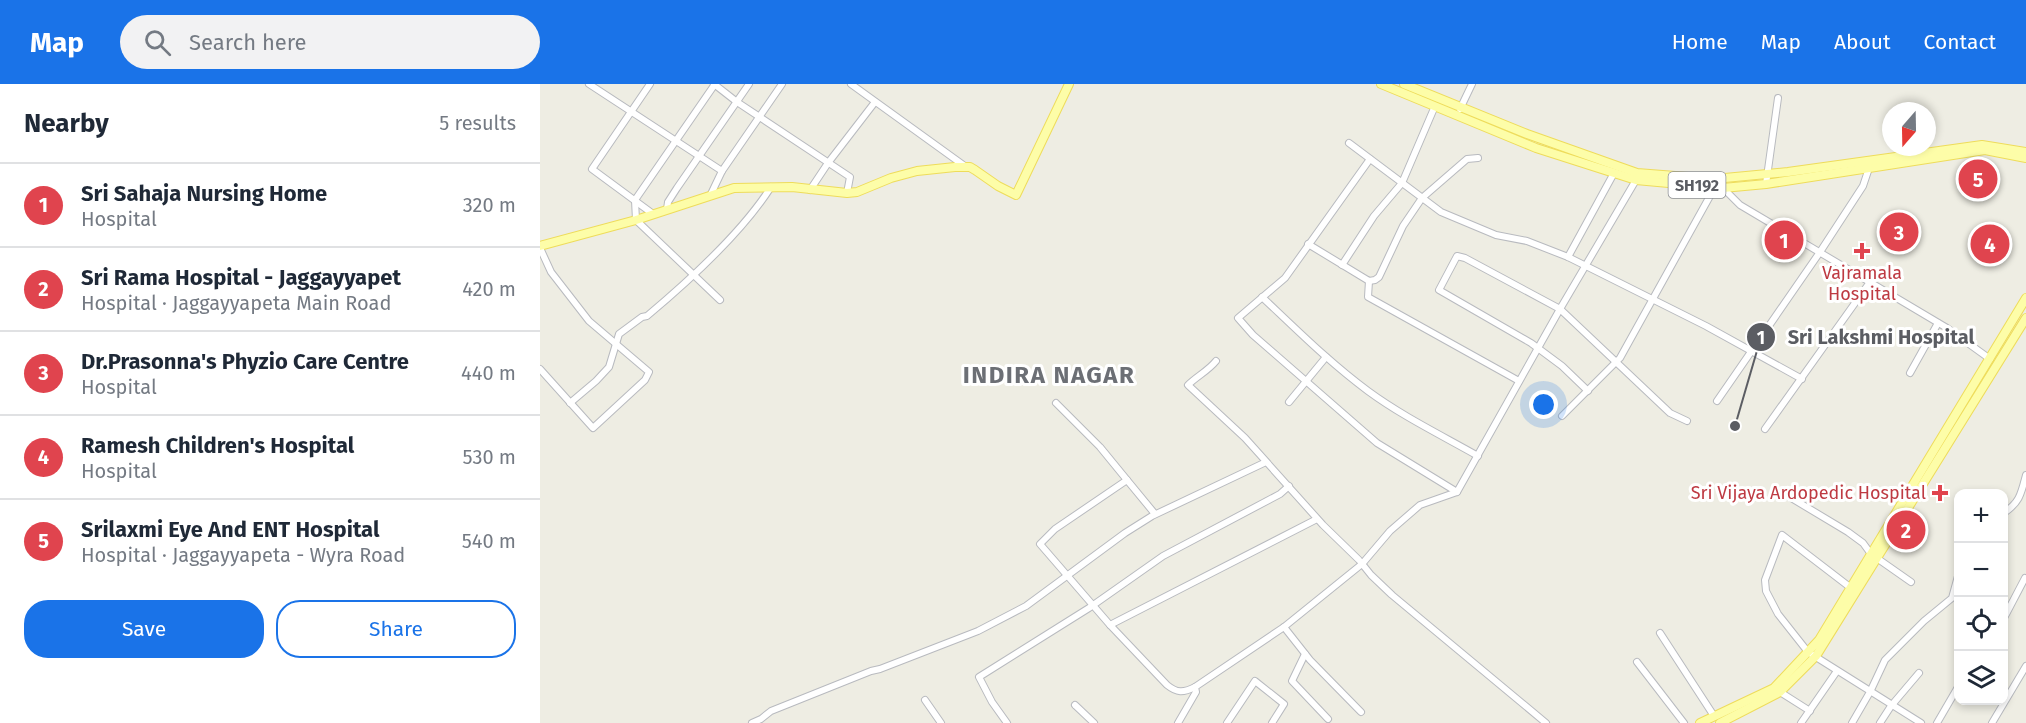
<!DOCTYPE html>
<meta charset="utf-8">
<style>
:root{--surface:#fff;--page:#f2f2f3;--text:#1f2937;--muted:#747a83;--line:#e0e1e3;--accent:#1a73e8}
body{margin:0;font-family:"Fira Sans",sans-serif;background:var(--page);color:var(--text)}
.controls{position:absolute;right:18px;bottom:18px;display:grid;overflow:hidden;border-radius:12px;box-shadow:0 3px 9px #0003}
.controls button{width:54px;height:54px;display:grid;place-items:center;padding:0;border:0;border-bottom:2px solid var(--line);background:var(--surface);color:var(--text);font:30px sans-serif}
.compass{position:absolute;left:1342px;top:18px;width:54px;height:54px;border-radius:50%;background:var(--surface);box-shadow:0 3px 9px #0003;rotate:200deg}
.you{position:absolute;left:1004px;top:321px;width:21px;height:21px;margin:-15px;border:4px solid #fff;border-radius:50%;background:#1a73e8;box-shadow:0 0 0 9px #1a73e833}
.badge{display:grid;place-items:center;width:39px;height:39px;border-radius:50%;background:var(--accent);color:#fff;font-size:20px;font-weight:700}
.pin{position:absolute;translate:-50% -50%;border:3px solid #fff;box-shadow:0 2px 6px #0006}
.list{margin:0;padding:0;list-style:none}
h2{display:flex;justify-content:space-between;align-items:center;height:78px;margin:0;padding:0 24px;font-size:26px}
h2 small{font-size:20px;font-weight:400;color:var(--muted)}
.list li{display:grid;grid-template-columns:39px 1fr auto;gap:18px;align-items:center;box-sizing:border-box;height:84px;padding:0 24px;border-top:2px solid var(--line)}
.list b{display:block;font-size:22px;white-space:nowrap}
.list p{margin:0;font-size:20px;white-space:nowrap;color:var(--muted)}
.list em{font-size:20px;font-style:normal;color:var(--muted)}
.actions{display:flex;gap:12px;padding:18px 24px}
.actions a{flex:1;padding:14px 0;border:2px solid var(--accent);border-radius:24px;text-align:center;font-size:21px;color:var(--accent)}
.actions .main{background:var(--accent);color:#fff}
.icon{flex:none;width:33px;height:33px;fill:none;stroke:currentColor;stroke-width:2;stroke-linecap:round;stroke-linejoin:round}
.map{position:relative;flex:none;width:1486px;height:639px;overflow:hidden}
header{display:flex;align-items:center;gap:36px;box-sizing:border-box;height:84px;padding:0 30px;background:var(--accent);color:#fff}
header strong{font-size:28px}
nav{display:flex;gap:33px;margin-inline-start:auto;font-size:21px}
.search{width:420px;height:54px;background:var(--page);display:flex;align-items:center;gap:15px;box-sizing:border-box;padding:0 21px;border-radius:33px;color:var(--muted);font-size:22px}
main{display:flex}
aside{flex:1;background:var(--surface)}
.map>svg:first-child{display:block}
</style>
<header>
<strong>Map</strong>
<div class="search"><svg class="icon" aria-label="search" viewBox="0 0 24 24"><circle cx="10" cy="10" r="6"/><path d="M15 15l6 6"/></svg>Search here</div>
<nav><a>Home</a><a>Map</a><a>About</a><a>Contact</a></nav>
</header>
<main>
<aside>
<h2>Nearby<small>5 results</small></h2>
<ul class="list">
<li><span class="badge" style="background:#e0444e">1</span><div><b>Sri Sahaja Nursing Home</b><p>Hospital</p></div><em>320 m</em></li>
<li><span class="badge" style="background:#e0444e">2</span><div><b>Sri Rama Hospital - Jaggayyapet</b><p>Hospital · Jaggayyapeta Main Road</p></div><em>420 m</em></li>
<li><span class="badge" style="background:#e0444e">3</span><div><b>Dr.Prasonna's Phyzio Care Centre</b><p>Hospital</p></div><em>440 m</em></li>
<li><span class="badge" style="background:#e0444e">4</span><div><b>Ramesh Children's Hospital</b><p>Hospital</p></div><em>530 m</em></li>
<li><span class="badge" style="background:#e0444e">5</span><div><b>Srilaxmi Eye And ENT Hospital</b><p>Hospital · Jaggayyapeta - Wyra Road</p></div><em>540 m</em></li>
</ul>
<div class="actions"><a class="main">Save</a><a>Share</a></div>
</aside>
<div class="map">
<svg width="1486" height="639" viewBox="0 0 1486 639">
<rect width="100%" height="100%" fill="#eeede3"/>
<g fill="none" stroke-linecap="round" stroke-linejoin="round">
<g stroke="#b8babf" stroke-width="8">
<g id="minor">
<path d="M 49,0 L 182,87"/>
<path d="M 110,0 L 52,85 L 113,130"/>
<path d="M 174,0 L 197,18 L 310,93 L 307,109"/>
<path d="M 175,0 L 95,116 L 96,136 L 180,216"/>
<path d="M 311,0 L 426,83"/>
<path d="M 920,25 L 932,0"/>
<path d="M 809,59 L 901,128 L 956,151 L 987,157 L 1028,173 L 1166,242 L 1262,295"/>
<path d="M 830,75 L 745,194 L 698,234 L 713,251 L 837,359 L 917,408"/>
<path d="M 1226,100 L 1238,14"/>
<path d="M 1183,104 L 1200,121 L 1407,244 L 1450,275"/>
<path d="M 270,106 L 288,79 L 335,18"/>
<path d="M 171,110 L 182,87 L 242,0"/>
<path d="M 127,125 L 128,118 L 137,104 L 209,0"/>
<path d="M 768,160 L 829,197 L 835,196 L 839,193 L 863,142 L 882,114 L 927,75 L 938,74"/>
<path d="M 0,164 L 11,188 L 49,237 L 109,288 L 105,296 L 53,344 L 0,285"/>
<path d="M 1028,173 L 1074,89"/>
<path d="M 802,181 L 834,132 L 862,99 L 895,22"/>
<path d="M 829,197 L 828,213 L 979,297"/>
<path d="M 722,213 C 756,245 790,279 828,307 C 862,332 901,351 938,372"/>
<path d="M 676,277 C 668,287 657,292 648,301 L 705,354 L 783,441 L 819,476 L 831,491 L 852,511 L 1006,639"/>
<path d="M 1370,289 L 1398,239"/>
<path d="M 1048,307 L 1022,282 L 991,259 L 899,206 L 917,172 L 925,174 L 1020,225 L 1130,329 L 1147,337"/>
<path d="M 1177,317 L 1280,168 L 1323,102 L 1329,84"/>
<path d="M 749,318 L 786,273"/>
<path d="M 30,319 L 56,297 L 69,283 L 79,250 L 102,233 L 107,232 C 150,196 201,150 231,103"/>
<path d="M 516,319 L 560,363 L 587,396"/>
<path d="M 1022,332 L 1080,274 L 1175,103"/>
<path d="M 1225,345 L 1330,198"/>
<path d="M 1248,412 L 1308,448 L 1323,459 L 1331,470 L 1371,498"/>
<path d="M 1464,429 C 1480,418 1481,410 1486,391"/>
<path d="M 615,430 L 587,396 L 515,445 L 500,460 L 570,541 L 627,601 C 637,609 643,609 655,603"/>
<path d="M 1311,504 L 1242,451 L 1225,496 L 1226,507 L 1238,530 L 1268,568 L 1381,639"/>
<path d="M 1464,534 L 1485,494"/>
<path d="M 570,541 L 777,435"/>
<path d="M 744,543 L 770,576 L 821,628"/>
<path d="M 1120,549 L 1174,632"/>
<path d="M 765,570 L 752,597 L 788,635"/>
<path d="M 1097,578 L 1144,639"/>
<path d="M 1237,606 L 1270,627"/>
<path d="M 385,616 L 401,639"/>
<path d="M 535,621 L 554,639"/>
<path d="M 212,639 L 221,635 L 231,627 L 331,587 L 340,585 L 438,547 L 486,522 L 585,449 L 612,432 L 726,378"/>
<path d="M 467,639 L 452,618 L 439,593 L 549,524 L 623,472 L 740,410 L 749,402"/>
<path d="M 638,639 L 656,608 L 655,603 L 744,543 L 822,480 L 850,447 L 880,421 L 917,408 L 1020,225 L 1096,96"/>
<path d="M 687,639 L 715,597 L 744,620 L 732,639"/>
<path d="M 1261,639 L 1297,587"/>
<path d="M 1312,639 L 1330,608 L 1345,576 L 1384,537 L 1412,514 L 1418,492"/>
<path d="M 1340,639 L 1351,622 L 1379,589"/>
<path d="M 1397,639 L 1418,603"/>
<path d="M 1452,639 L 1486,582"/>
</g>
</g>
<g stroke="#eedc5b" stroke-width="10">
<g id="major">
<path d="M 841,0 L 996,64 L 1096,96 L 1183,104 L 1226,100 L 1445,66 L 1486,74"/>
<path d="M 864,0 L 987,50 L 1097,89 L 1174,95 L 1248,88 L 1442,61 L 1486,68"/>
<path d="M 0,162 L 96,136 L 194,104 L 252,103 L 307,109 L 317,108 L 351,94 L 377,87 L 415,83 L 430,83 L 435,86 L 458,102 L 476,111 L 529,0"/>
<path d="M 1160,639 L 1234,604 L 1279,556 L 1486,214"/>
<path d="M 1180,639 L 1240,608 L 1276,572 L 1486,234"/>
</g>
</g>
<use href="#minor" stroke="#fff" stroke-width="6"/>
<use href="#major" stroke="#fdfda8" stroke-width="8"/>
</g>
<g fill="#e0444e" stroke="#fff" stroke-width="2">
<path d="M1319 158h6v6h6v6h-6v6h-6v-6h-6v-6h6z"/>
<path d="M1397 400h6v6h6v6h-6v6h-6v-6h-6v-6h6z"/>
</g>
<g text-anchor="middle" stroke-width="6" stroke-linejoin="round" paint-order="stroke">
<rect fill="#fff" stroke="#8c8e92" stroke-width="1.5" x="1128.5" y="88" width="57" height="26" rx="4.5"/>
<g font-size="16" font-weight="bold" fill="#5b5d63">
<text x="1157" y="107">SH192</text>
</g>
<g font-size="18" fill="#be3a42" stroke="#fff">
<text x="1322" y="195">Vajramala<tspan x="1322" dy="21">Hospital</tspan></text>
<text x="1386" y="415" text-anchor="end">Sri Vijaya Ardopedic Hospital</text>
</g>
<g font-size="24" font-weight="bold" letter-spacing="1.5" fill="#6c6f75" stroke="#fff">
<text x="509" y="299">INDIRA NAGAR</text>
</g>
</g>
<path fill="none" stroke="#5b5d63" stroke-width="2" d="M1195 342L1221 253"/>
<g fill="#5b5d63" stroke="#fff" stroke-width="2">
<circle cx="1195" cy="342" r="6"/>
<circle cx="1221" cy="253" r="15"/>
</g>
<g font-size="18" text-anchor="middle" font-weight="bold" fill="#fff">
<text x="1221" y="260">1</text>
</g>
<g font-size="20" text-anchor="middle" font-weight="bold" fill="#5b5d63" stroke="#fff" stroke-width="6" stroke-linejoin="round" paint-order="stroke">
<text x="1341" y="260">Sri Lakshmi Hospital</text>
</g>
</svg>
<div class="controls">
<button>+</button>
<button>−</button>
<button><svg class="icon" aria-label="locate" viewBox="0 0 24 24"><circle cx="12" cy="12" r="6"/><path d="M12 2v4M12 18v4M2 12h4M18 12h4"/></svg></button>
<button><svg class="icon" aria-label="layers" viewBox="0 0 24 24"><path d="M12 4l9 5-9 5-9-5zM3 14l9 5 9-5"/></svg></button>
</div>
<svg class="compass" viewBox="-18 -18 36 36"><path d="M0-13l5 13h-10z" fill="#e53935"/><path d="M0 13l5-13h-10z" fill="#747a83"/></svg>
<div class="you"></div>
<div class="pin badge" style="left:1244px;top:156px;background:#e0444e">1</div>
<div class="pin badge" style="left:1366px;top:446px;background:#e0444e">2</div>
<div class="pin badge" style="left:1359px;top:148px;background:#e0444e">3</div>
<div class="pin badge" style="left:1450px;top:160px;background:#e0444e">4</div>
<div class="pin badge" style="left:1438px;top:95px;background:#e0444e">5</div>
</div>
</main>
